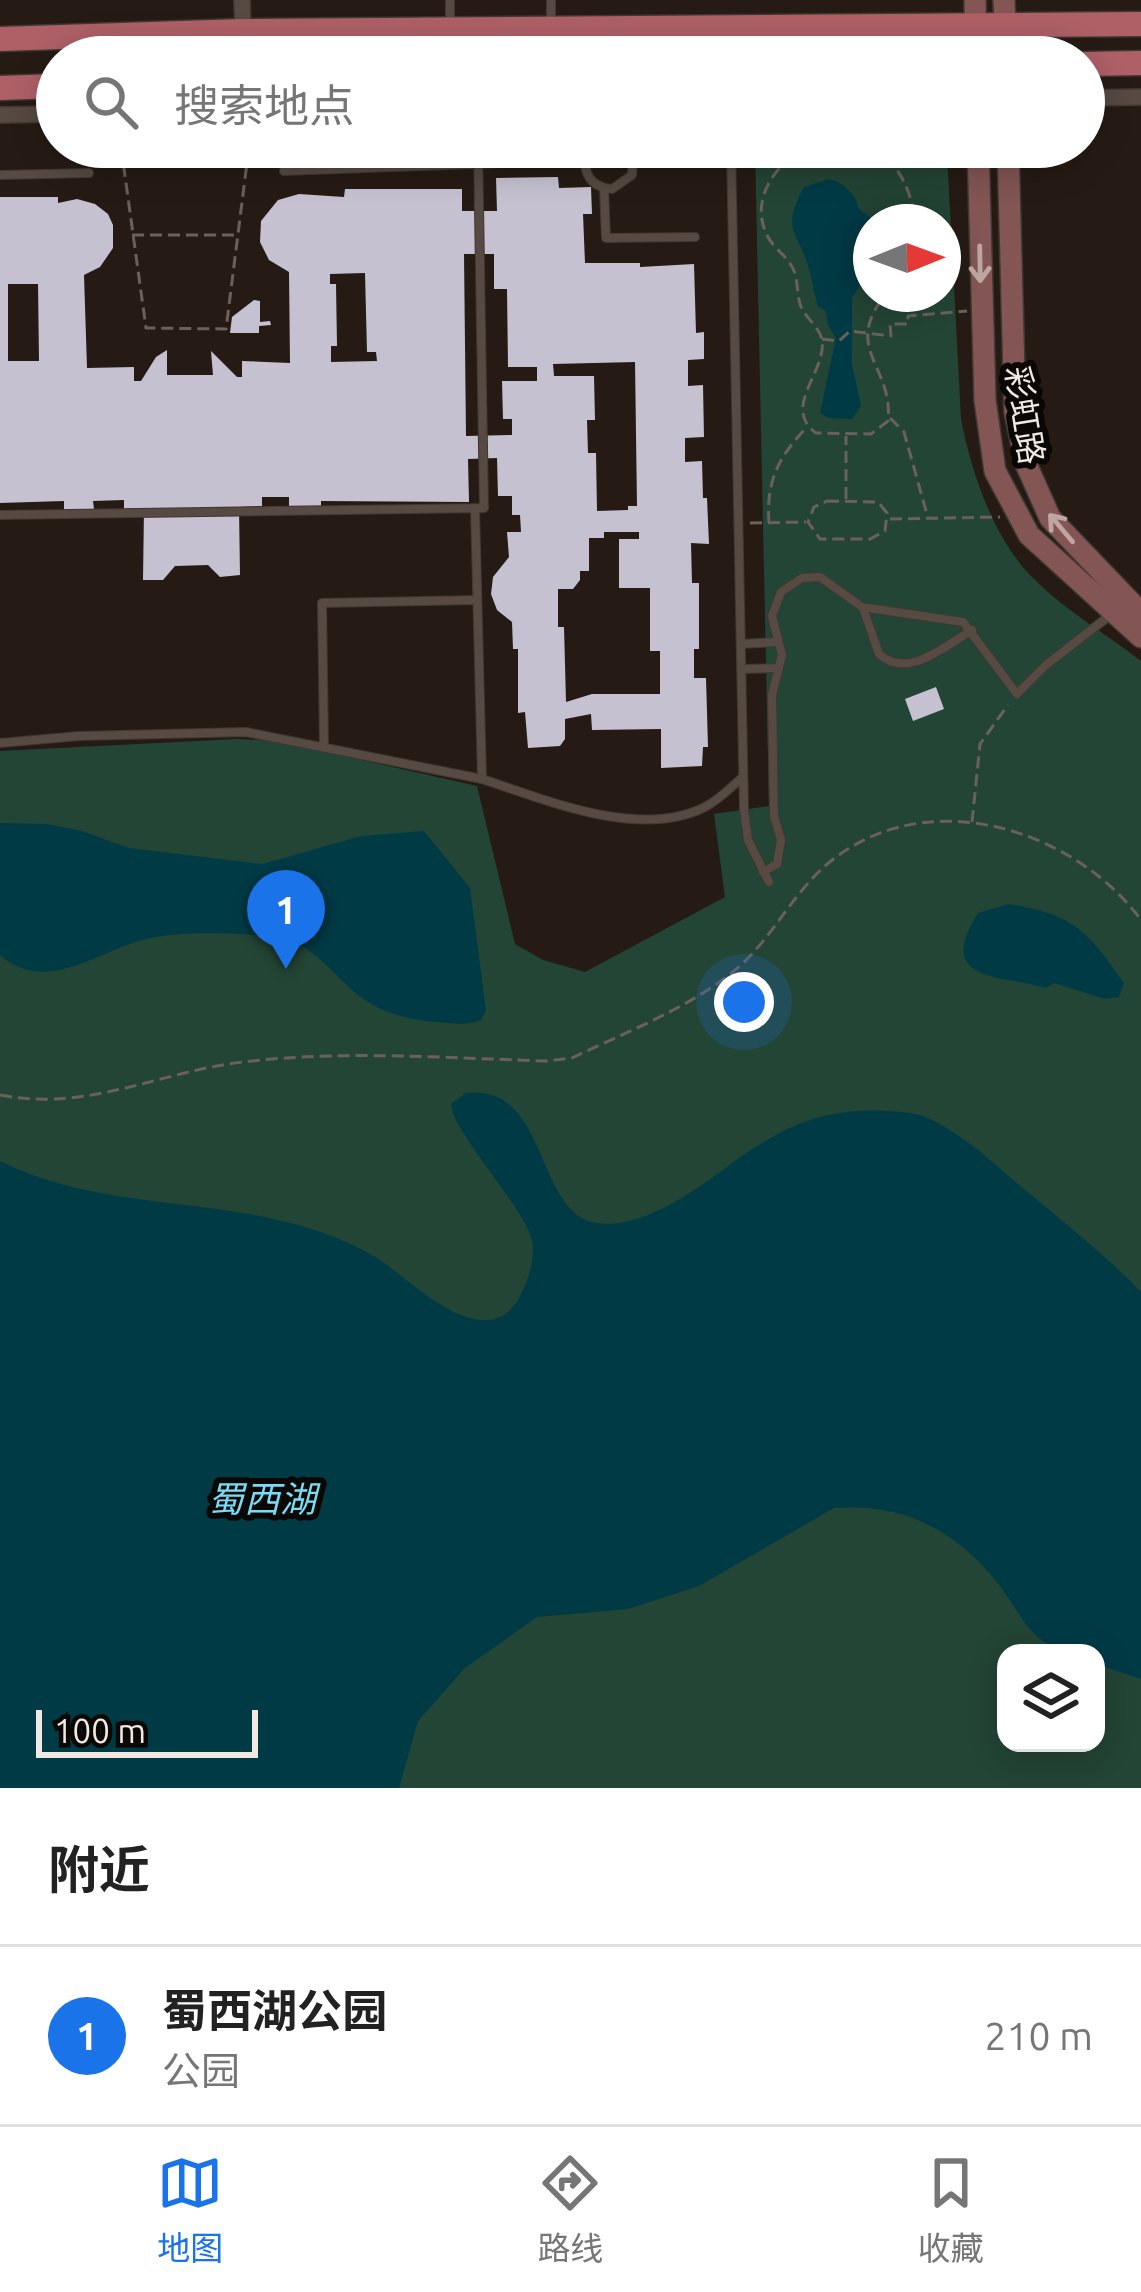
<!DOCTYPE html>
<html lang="zh">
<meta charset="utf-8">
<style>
:root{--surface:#fff;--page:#f2f2f2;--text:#222;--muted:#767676;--line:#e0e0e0;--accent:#1a73e8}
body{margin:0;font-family:Ubuntu,"Noto Sans SC",sans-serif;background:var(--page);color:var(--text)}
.controls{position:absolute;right:36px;bottom:36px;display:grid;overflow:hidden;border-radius:24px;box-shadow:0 6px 30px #0003}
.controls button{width:108px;height:108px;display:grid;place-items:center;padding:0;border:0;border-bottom:3px solid var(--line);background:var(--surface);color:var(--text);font:60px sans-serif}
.compass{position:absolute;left:853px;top:204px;width:108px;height:108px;border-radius:50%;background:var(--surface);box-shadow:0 6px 30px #0003;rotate:89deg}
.scale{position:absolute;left:36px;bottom:30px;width:222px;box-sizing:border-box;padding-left:12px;border:6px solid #f0e8e3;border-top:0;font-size:33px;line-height:42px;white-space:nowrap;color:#f0e8e3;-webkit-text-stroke:9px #0b0705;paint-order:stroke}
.you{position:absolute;left:744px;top:1002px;width:42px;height:42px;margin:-30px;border:9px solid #fff;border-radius:50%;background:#1a73e8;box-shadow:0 0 0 18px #1a73e833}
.badge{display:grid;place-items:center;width:78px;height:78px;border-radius:50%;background:var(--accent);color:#fff;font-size:39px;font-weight:700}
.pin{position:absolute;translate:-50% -99px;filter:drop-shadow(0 3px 6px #0008)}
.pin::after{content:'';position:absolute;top:63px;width:42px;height:36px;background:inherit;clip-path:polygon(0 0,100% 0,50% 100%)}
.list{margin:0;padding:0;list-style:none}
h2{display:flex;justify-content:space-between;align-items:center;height:156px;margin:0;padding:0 48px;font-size:51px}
h2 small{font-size:39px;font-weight:400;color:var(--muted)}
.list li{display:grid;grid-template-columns:78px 1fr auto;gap:36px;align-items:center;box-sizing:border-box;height:180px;padding:0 48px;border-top:3px solid var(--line)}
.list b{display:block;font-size:45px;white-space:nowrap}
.list p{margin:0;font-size:39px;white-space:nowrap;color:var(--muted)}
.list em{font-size:39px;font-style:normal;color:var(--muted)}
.icon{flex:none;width:66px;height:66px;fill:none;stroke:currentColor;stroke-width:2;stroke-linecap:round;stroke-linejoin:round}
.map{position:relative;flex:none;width:1141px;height:1788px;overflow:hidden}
.search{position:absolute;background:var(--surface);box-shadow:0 6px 30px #0003;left:36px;right:36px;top:36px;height:132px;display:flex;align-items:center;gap:30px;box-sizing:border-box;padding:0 42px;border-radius:66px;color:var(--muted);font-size:45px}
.sheet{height:336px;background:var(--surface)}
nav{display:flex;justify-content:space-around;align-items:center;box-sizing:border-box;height:168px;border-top:3px solid var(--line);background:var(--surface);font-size:33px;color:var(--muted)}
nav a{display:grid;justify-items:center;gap:6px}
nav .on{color:var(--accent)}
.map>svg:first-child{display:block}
</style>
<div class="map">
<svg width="1141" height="1788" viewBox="0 0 1141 1788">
<rect width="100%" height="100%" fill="#261b14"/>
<path fill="#234535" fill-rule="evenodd" d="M 755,147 L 943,147 L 948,172 L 961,419 C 971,471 992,534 1029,574 C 1060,607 1105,633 1141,661 L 1141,1788 L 0,1788 L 0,751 L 237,739 L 277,741 L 477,786 L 515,944 L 543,960 L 585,972 L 725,897 L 714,814 L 769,806 ZM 871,222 L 943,222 L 943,294 L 871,294 ZM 1006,1653 L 1096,1653 L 1096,1743 L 1006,1743 Z"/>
<g fill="#003a45">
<path d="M 829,179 C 842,182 857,194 858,208 L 876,222 L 871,222 L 871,268 L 852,298 L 852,365 L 861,406 L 852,419 L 829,418 L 820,413 L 836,338 L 828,325 L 826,311 L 818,307 C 814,295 813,282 809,269 C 798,230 780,232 804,187 Z"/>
<path d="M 0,823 L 47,824 L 82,831 L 129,848 L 263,864 L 361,836 L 424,831 L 470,888 L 486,1011 L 481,1020 C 467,1026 451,1023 436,1022 C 409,1020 379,1012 358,995 C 328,970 309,938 268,936 C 231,933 193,931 156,937 C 104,945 49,998 0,955 Z"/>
<path d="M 1008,904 C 1072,913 1088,931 1124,983 L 1119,997 L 1105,999 L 1054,983 L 1046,988 C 1003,974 933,984 978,913 Z"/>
<path d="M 466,1093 C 549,1083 535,1215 597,1223 C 639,1229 687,1196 720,1172 C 773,1132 817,1107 886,1111 C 901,1112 916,1112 930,1119 C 966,1136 995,1165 1025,1190 C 1065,1223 1105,1255 1141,1292 L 1141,1679 L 1096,1664 L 1096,1653 C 1025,1653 1029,1619 991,1575 C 949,1526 898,1503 834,1508 L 699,1586 L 628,1609 L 537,1617 L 465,1668 L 418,1721 L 399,1788 L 0,1788 L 0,1161 C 104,1214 232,1194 339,1239 C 356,1246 372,1254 387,1265 C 417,1287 487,1355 519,1298 C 528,1282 537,1255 531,1237 C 526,1217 480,1160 466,1137 C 459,1126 453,1117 451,1104 Z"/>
</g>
<g fill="#c5c1d0" fill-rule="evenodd">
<path d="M 558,177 L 559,188 L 591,187 L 592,214 L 583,214 L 585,263 L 640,263 L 640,267 L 694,264 L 696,333 L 704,332 L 704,359 L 688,360 L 688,386 L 703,385 L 704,437 L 685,438 L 685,462 L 702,461 L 703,498 L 707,498 L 709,544 L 691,543 L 692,583 L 699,583 L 699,649 L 694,649 L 694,678 L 706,678 L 708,747 L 703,747 L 702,766 L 661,768 L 661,729 L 592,730 L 591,714 L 565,719 L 565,739 L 560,746 L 528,748 L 525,712 L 518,713 L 518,649 L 513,649 L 512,622 L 497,610 L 491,594 L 493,577 L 509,557 L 507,532 L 521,532 L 520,515 L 512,515 L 512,496 L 498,496 L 497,458 L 468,459 L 469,502 L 321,501 L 321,506 L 289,506 L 289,497 L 262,497 L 262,506 L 239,507 L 240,575 L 220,577 L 208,565 L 175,566 L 163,580 L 143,580 L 144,508 L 124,509 L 124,500 L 93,501 L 94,509 L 64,510 L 64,501 L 0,503 L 0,197 L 58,197 L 58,203 L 77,199 L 95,204 L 108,214 L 113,225 L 113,248 L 100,267 L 84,275 L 87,368 L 134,367 L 134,381 L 141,381 L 156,357 L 167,350 L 167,375 L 213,375 L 211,351 L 237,377 L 242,377 L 242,361 L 290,363 L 289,272 L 269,260 L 260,242 L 261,221 L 278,200 L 299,194 L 344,197 L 345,189 L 462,189 L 462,211 L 497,211 L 496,178 ZM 464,254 L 494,254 L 494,289 L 507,289 L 508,367 L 537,367 L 537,381 L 502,381 L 503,419 L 512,419 L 512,435 L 466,436 ZM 365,273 L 367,352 L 376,352 L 377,361 L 331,362 L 331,346 L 337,346 L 336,284 L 330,284 L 330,274 ZM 8,284 L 38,284 L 39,361 L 8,361 ZM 635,362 L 637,506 L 628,506 L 628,510 L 597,511 L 596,453 L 588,453 L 587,420 L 595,420 L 594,376 L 554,376 L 553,364 ZM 604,532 L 639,532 L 639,539 L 619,539 L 619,588 L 650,588 L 650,651 L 660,651 L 660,694 L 592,694 L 566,702 L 564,627 L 558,627 L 558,589 L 573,589 L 580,580 L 580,571 L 589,571 L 589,538 L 604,538 Z"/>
<path d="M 254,300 L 260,301 L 260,322 L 270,321 L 271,325 L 259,326 L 259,333 L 230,333 L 232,317 Z"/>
<path d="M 936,687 L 944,709 L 913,721 L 905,699 Z"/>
</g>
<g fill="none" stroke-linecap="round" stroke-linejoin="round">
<g stroke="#403834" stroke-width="10">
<g id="lane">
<path d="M 450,22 L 450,0"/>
<path d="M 551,22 L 551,0"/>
<path d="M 592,147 C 578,167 588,187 612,189 L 632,175 L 633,157 L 627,147"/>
<path d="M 731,147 L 744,809 L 748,840 L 769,882"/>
<path d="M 284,171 L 585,160"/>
<path d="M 0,175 L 89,173"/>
<path d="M 604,188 L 606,238 L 695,237"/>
<path d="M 475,508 L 482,779 C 546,800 640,840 705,807 C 720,799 731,787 743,777"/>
<path d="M 0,515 L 484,508 L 478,147"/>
<path d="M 863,608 L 879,654 C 908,680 945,646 972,630"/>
<path d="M 741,644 L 778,642"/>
<path d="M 741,669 L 779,668"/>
<path d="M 0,743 L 79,736 L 246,732 L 482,779"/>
<path d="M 324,745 L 322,603 L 477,600"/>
<path d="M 763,872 L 777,864 L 781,840 L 774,816 L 772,695 L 782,655 L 772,616 L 781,592 L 802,578 L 820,577 L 862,607 L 963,622 L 1017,694 L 1046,665 L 1113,613"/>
</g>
</g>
<g stroke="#403834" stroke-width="18">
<g id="street">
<path d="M 242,0 L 243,31"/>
<path d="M 1084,98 L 1141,97"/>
<path d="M 0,115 L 57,114"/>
</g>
</g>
<g stroke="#403834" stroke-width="24">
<g id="secondary">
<path d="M 975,0 L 976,57"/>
<path d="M 1004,0 L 1006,57"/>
<path d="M 978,147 L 985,400 L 995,471 L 1029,535 L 1141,637"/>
<path d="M 1008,147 L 1015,412 L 1026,464 L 1050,518 L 1141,613"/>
</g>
</g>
<g stroke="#403834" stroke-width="27">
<g id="primary">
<path d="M 0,39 L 243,31 L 1141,24"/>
<path d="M 1084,64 L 1141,63"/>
<path d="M 0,88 L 57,86"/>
</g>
</g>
<g stroke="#6b615b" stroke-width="3" stroke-dasharray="12 6" stroke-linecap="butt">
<path d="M 121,147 L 146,328 L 226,329 L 249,147"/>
<path d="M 808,147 C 776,162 748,200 768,237 C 774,248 785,255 791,265 C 800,278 795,295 802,309 C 808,320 820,328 822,340 C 827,371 781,408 816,433 L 871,434 L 888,421 C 894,366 841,349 886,294"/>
<path d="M 871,147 C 899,162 912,192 915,222"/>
<path d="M 101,167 L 121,156 L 249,153 L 272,165"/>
<path d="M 132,235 L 236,235"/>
<path d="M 822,339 L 839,341 L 850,331 L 891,336 L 890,324 L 908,324 L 908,316 L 967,311"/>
<path d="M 890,418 L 904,432 L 928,518"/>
<path d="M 846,499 L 846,436"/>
<path d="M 827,501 L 878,502 L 887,513 L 885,531 L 870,539 L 820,539 L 808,522 L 814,507 Z"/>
<path d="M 890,519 L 1000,517"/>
<path d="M 750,523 L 806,522"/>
<path d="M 769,523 C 766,481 778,458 806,428"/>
<path d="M 972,822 L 980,744 L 1008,705"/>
<path d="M 0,1095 C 90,1112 157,1072 243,1062 C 343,1050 446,1058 546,1061 L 572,1058 C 626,1032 687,1009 734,971 C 773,939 792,892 831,861 C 928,783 1074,829 1141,920"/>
</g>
<use href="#lane" stroke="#564a42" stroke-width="8"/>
<use href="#street" stroke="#564a42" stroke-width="15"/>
<use href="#secondary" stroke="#835555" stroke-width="21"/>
<use href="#primary" stroke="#af6067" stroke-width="24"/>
</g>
<defs><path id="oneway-shaft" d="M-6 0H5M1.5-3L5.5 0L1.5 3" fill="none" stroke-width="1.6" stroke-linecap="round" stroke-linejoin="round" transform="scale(3)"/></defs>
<g stroke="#bfa6a3">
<use href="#oneway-shaft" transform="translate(980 264) rotate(89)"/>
<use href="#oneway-shaft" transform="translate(1061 528) rotate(-130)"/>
</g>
<g text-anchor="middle" stroke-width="12" stroke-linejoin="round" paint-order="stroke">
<g font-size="33" fill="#f0e8e3" stroke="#0b0705">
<text transform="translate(1025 415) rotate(81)" y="12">彩虹路</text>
</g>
<g font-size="36" font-style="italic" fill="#77ddf7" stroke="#0b0705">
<text x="262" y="1512">蜀西湖</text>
</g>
</g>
</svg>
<div class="controls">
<button><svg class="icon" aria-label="layers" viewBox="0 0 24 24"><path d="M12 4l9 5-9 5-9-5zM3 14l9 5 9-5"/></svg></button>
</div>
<svg class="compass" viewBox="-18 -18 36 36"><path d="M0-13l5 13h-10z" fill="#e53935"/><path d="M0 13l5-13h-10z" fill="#767676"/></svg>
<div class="scale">100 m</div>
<div class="you"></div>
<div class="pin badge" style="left:286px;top:969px">1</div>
<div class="search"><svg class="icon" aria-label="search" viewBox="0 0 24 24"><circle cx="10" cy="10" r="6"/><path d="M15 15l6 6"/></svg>搜索地点</div>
</div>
<section class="sheet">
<h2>附近<small></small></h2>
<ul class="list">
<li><span class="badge">1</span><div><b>蜀西湖公园</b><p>公园</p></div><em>210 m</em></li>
</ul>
</section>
<nav>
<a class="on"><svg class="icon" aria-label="map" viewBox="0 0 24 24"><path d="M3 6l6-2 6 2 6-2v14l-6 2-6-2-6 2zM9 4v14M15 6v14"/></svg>地图</a>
<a><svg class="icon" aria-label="directions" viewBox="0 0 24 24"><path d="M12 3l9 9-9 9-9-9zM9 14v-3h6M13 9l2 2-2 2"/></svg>路线</a>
<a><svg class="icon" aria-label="saved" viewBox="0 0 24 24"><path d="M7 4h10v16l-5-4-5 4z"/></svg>收藏</a>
</nav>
